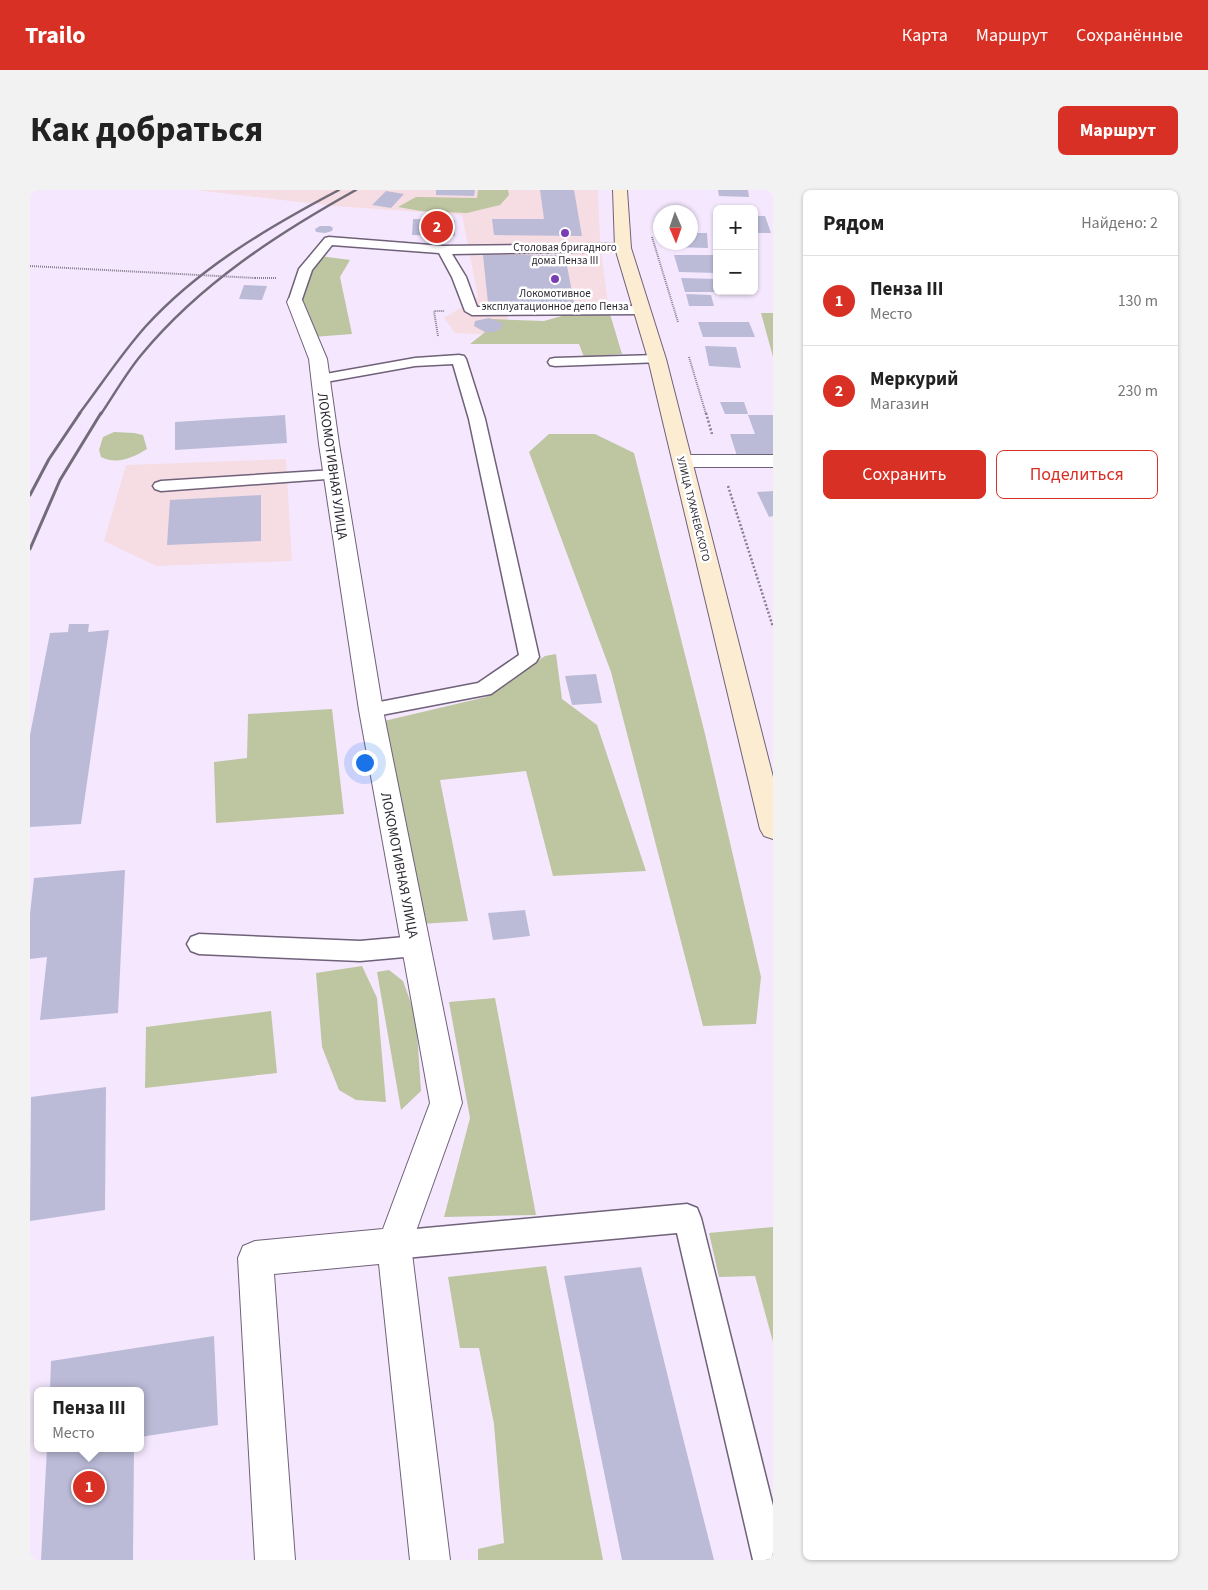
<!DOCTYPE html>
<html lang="ru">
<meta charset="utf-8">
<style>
:root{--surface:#fff;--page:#f2f2f2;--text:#222;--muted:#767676;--line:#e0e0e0;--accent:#d93025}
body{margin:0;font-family:"Source Sans 3",sans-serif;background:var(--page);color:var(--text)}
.controls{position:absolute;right:15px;top:15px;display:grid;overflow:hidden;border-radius:8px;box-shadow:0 1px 4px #0004}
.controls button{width:45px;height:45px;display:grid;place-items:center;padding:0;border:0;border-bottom:1px solid var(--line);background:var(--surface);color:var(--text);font:25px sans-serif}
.compass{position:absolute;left:623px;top:15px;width:45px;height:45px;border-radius:50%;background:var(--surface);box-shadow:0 1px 4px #0004;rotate:178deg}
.you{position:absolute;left:334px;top:572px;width:18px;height:18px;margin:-12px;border:4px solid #fff;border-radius:50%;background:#1a73e8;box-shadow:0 0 0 8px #1a73e833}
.badge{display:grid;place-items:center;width:32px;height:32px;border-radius:50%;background:var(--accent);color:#fff;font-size:16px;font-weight:700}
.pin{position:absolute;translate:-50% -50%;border:2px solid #fff;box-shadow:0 1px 5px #0006}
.popup{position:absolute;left:4px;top:1197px;width:110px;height:65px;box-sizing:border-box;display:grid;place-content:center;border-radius:8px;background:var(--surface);filter:drop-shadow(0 1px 4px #0005);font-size:16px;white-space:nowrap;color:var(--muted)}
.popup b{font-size:19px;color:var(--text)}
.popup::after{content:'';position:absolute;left:50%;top:100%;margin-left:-10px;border:10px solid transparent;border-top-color:var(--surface)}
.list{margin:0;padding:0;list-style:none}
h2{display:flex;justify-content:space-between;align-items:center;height:65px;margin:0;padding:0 20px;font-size:21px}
h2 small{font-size:16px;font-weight:400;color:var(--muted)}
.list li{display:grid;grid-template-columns:32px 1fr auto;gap:15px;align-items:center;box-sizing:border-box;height:90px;padding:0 20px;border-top:1px solid var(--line)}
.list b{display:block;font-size:19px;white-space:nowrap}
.list p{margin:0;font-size:16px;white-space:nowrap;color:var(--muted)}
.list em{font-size:16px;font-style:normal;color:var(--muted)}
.actions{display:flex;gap:10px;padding:15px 20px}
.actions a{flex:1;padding:11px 0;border:1px solid var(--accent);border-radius:8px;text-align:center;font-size:18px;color:var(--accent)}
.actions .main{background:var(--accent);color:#fff}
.map{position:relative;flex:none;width:743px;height:1370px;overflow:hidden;border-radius:8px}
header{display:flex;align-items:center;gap:30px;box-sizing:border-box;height:70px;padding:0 25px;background:var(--accent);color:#fff}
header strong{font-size:24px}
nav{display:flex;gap:28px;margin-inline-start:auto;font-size:18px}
.intro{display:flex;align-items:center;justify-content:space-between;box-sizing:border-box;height:120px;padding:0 30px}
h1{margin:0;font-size:35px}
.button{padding:12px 22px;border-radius:8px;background:var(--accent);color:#fff;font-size:18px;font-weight:700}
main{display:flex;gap:30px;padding:0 30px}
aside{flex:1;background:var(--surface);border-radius:8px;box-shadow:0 1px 4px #0004}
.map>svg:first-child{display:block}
</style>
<header>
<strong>Trailo</strong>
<nav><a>Карта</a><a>Маршрут</a><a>Сохранённые</a></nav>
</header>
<div class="intro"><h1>Как добраться</h1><a class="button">Маршрут</a></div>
<main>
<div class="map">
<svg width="743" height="1370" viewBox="0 0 743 1370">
<rect width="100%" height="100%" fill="#f5e8fe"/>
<g fill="#f6dce3">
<path d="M 165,0 L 568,0 L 570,51 L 578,114 L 480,122 L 470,145 L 425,143 L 414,128 L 448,107 L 432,25 L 304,16 Z"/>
<path d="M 256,269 L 262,371 L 126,376 L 74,351 L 96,275 Z"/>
</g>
<g fill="#bdc5a1">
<path d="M 448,0 L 478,0 L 479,5 L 470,15 L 437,23 L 391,21 L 368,17 L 386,7 L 447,8 Z"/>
<path d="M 290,66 L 320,70 L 310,87 L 322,144 L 283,147 L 270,112 L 280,79 Z"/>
<path d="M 553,120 L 580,124 L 592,164 L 554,167 L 549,154 L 440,154 L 459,139 L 461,129 L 514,131 Z"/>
<path d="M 731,123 L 743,123 L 743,167 Z"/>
<path d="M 84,242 L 104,243 L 113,245 L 117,259 C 102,268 87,275 71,267 L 69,260 L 73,247 Z"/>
<path d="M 519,244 L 565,244 L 604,263 L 675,544 L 731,787 L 726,834 L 673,836 L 581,482 L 499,262 Z"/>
<path d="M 526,464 L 532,509 L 567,535 L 616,681 L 523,686 L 496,581 L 410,590 L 438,731 L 390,734 L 354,531 L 456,507 L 515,466 Z"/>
<path d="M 302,519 L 314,624 L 186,633 L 184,572 L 217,568 L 218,524 Z"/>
<path d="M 332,776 L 347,808 L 356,912 L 326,910 L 309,900 L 292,857 L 286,783 Z"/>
<path d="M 359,780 L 373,791 L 386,827 L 391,901 L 371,920 L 347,782 Z"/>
<path d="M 465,808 L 506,1025 L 414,1027 L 440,928 L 419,812 Z"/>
<path d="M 241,821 L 247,883 L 115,898 L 116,837 Z"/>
<path d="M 743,1037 L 743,1152 L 725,1086 L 689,1087 L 679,1043 Z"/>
<path d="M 516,1076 L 573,1370 L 448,1370 L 448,1359 L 474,1353 L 464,1234 L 449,1158 L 430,1158 L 418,1087 Z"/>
</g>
<g fill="#bbbbd8">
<path d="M 406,0 L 445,0 L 444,6 L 406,5 Z"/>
<path d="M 510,0 L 544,0 L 552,46 L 464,45 L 462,29 L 514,29 Z"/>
<path d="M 688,0 L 718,0 L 719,7 L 689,6 Z"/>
<path d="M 356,1 L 374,4 L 361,18 L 342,15 Z"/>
<path d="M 724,26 L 735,26 L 741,43 L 724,43 Z"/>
<path d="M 383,29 L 425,30 L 425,46 L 382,45 Z"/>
<path d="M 290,36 L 300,36 L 303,38 L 302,41 L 295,43 L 286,42 L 285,39 Z"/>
<path d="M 660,43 L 677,43 L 678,58 L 640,57 L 639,52 L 660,52 Z"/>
<path d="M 453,65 L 535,65 L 544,113 L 458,113 Z"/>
<path d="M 644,65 L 687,65 L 687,83 L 649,82 Z"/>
<path d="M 651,88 L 687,89 L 687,102 L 655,102 Z"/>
<path d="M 214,95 L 237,96 L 232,110 L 209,109 Z"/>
<path d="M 656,104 L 681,105 L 684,116 L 659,116 Z"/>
<path d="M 459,128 L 472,133 L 472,138 L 464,142 L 455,142 L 444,136 L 445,131 Z"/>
<path d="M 668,132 L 719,132 L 725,147 L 673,147 Z"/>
<path d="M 675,156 L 706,157 L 711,178 L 679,176 Z"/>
<path d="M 690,212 L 714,212 L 718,224 L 695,224 Z"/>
<path d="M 255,225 L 257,253 L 145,260 L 145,232 Z"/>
<path d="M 718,225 L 743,225 L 743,266 L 707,266 L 700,244 L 725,244 Z"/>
<path d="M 743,301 L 743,326 L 739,327 L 727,302 Z"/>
<path d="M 231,305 L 231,351 L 137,355 L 140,310 Z"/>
<path d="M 39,434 L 59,434 L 58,442 L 79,440 L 51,634 L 0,637 L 0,545 L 20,443 L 38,442 Z"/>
<path d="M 566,484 L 572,513 L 542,515 L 535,486 Z"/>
<path d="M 95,680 L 88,823 L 10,830 L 17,767 L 0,769 L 0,724 L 4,688 Z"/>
<path d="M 495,720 L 500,746 L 463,750 L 458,723 Z"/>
<path d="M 76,897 L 75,1020 L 0,1031 L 1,907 Z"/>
<path d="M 611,1077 L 651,1240 L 684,1370 L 592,1370 L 534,1086 Z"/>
<path d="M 184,1146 L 188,1235 L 110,1247 L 110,1201 L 20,1201 L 21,1171 Z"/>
<path d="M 17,1258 L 104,1258 L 103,1370 L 11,1370 Z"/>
</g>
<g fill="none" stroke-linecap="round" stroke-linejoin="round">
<g stroke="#6f6179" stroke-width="3">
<g id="lane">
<path d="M 299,47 L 413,56 L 593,54 L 598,55 L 599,58 L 598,61 L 422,64 L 436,87 L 447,117 L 612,116 L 619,120 L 612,124 L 442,125 L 435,121 L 422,87 L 409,63 L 302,55 L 282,80 L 270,115 L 260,115 L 258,112 L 269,79 L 295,48 Z"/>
<path d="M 429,165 L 434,166 L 436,169 L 455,229 L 509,467 L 506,472 L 461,504 L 341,527 L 334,525 L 331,520 L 334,515 L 448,493 L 489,465 L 439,229 L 423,174 L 385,176 L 290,193 L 285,192 L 283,189 L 285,186 L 290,185 L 385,168 Z"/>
<path d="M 627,165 L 632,166 L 634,169 L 632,172 L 525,176 L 520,175 L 518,172 L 520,169 L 525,168 Z"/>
<path d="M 304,280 L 310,282 L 312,285 L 310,288 L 131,301 L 125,299 L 123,296 L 125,293 L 131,291 Z"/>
<path d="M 169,744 L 330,751 L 386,746 L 394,749 L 398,756 L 394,763 L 386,766 L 330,771 L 169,764 L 161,761 L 157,754 L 161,747 Z"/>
<path d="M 657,1014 L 667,1018 L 671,1028 L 743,1316 L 743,1370 L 723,1370 L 647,1043 L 364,1069 L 354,1065 L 350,1055 L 354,1045 L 364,1041 Z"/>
</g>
</g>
<g stroke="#6f6179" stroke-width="2">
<g id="street">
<path d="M 265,107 L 271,108 L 273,112 L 297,169 L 309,254 L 353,520 L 432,913 L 381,1055 L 420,1370 L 380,1370 L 349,1074 L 244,1084 L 265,1370 L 225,1370 L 208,1068 L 213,1056 L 225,1051 L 353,1039 L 400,913 L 329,520 L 289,254 L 279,169 L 257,112 L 259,108 Z"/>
<path d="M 653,265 L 743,265 L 743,277 L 653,277 L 646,275 L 643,271 L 646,267 Z"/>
</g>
</g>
<g stroke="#6f6179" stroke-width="2">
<path id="secondary" d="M 583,0 L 597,0 L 601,58 L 636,169 L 743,587 L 743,649 L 734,646 L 730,639 L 618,169 L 585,58 Z"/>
</g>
<g stroke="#877f8e" stroke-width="2" stroke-dasharray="1 1" stroke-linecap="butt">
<path d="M 622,47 L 648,132"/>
<path d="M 225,88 L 246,88"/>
<path d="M 408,146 L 404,121 L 414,121"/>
<path d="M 659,167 L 676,224"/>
</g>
<g stroke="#877f8e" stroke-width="2.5" stroke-dasharray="2 2" stroke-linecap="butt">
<path d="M 676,223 L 682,244"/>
<path d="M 698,296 L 743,437"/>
</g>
<use href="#lane" fill="#fff" fill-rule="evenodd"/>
<use href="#street" fill="#fff" fill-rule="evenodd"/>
<use href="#secondary" fill="#fcedd2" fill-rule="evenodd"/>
<g stroke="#726b79" stroke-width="2.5">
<path d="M 49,224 C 71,195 91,164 116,136 C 170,77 239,37 309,0"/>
<path d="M 71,224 C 84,205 96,183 112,164 C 170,94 247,44 326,0"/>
</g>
<g stroke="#726b79" stroke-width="3">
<path d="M 0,305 L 19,269 L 50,223"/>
<path d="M 0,359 L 30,290 L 71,223"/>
</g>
<path stroke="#877f8e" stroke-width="2" stroke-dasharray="1 1" stroke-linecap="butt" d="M 0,76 L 225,88"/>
</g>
<g fill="#783eb5" stroke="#fff" stroke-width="2">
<circle cx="535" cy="43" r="5"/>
<circle cx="525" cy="89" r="5"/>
</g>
<g text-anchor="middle" stroke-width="5" stroke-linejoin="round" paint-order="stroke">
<g font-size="11" fill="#2d2832" stroke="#fff">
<text x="535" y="61">Столовая бригадного<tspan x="535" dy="13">дома Пенза III</tspan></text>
<text x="525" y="107">Локомотивное<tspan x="525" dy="13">эксплуатационное депо Пенза</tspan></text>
</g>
<g font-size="11" fill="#2d2832" stroke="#fff">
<text transform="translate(664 319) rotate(76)" y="4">УЛИЦА ТУХАЧЕВСКОГО</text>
</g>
<g font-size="14" fill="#2d2832" stroke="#fff">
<text transform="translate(303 276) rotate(82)" y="5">ЛОКОМОТИВНАЯ УЛИЦА</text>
<text transform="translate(370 675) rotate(79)" y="5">ЛОКОМОТИВНАЯ УЛИЦА</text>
</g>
</g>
</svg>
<div class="controls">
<button>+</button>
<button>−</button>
</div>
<svg class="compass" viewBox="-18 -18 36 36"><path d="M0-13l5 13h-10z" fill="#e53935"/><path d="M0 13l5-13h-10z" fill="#767676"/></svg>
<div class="you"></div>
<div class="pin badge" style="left:59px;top:1297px">1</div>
<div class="popup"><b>Пенза III</b>Место</div>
<div class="pin badge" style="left:407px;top:37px">2</div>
</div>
<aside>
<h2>Рядом<small>Найдено: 2</small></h2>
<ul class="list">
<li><span class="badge">1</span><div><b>Пенза III</b><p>Место</p></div><em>130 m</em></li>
<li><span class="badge">2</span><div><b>Меркурий</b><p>Магазин</p></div><em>230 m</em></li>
</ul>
<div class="actions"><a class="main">Сохранить</a><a>Поделиться</a></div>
</aside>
</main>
